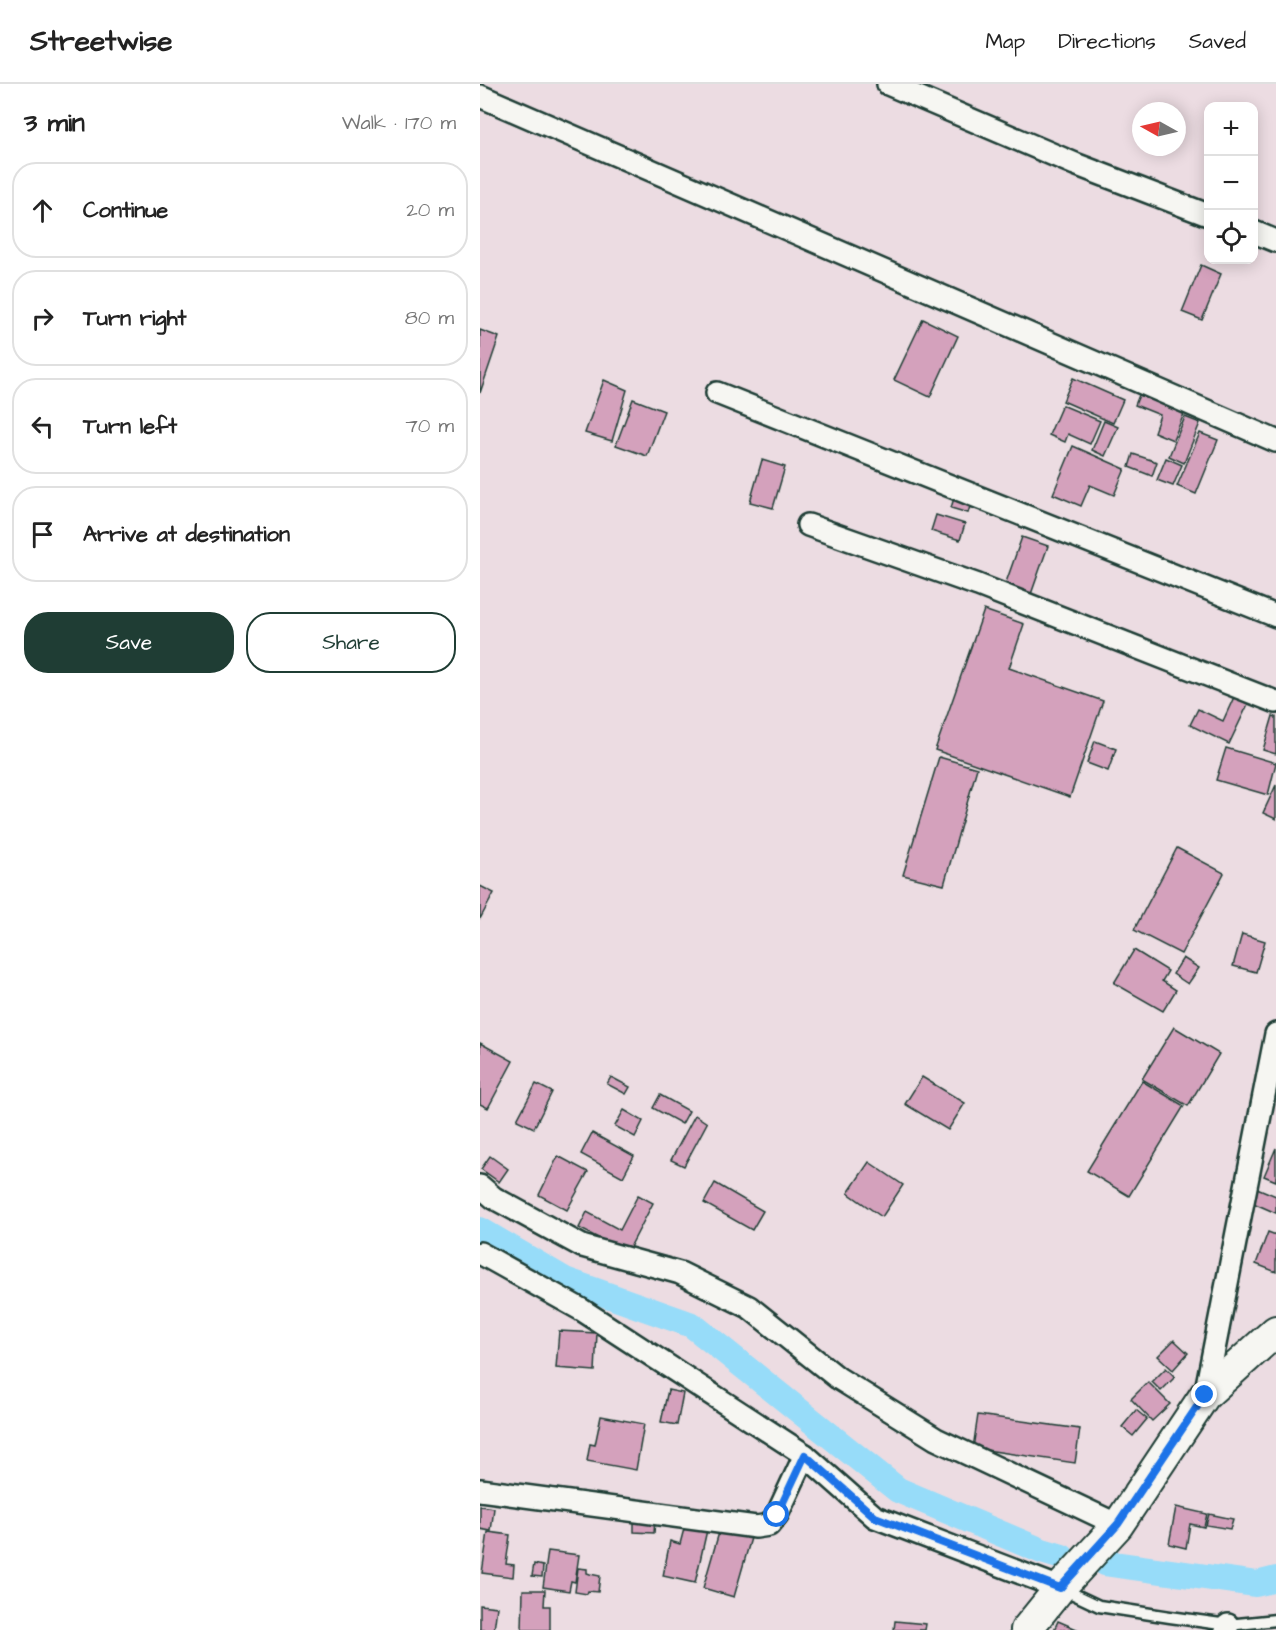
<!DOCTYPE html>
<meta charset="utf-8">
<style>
:root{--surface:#fff;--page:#f2f2f2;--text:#222;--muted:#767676;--line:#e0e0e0;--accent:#1f3d34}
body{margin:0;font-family:"Architects Daughter",sans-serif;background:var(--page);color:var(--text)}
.controls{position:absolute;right:18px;top:18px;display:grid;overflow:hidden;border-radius:12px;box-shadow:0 3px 15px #0003}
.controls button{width:54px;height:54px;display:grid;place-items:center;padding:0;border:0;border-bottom:2px solid var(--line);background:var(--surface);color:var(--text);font:30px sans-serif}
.compass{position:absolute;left:652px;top:18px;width:54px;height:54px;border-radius:50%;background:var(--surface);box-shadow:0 3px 15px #0003;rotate:278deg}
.stop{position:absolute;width:18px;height:18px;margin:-14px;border:4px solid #1a73e8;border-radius:50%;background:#fff}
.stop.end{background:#1a73e8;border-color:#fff;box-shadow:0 2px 6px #0008}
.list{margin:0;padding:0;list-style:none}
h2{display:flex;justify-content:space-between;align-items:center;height:78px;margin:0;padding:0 24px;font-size:26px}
h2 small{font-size:20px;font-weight:400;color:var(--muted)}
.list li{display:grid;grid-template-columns:39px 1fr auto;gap:18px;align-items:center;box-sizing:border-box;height:96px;margin:0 12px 12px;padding:0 12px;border:2px solid var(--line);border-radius:24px}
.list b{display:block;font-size:22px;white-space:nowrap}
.list em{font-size:20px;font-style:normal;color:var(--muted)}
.actions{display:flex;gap:12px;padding:18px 24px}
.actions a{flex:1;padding:14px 0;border:2px solid var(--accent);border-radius:24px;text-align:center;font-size:21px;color:var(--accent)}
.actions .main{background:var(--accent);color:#fff}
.icon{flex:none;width:33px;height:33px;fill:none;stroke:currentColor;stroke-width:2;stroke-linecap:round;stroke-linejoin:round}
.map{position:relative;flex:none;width:796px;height:1546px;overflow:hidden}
header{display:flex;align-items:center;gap:36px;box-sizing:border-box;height:84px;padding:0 30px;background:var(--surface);border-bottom:2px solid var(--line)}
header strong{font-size:28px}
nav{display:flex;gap:33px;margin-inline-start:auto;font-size:21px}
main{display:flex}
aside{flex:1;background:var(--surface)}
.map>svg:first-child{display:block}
</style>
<header>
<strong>Streetwise</strong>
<nav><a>Map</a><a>Directions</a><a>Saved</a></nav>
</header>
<main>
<aside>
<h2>3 min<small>Walk · 170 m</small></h2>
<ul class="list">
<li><svg class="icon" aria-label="ahead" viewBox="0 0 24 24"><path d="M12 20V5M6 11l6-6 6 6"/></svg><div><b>Continue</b></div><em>20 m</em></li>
<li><svg class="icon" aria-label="right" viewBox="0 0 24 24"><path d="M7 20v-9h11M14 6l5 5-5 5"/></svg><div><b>Turn right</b></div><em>80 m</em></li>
<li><svg class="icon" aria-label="left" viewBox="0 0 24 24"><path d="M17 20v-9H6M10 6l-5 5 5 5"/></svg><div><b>Turn left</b></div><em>70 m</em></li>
<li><svg class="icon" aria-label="arrive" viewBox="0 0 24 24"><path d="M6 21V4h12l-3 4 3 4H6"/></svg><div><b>Arrive at destination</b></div></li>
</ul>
<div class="actions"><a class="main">Save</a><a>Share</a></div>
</aside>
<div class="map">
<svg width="796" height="1546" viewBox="0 0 796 1546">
<rect width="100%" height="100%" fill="#ecdce2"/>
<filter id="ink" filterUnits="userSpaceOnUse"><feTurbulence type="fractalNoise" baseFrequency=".0167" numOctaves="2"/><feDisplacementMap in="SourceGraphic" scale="12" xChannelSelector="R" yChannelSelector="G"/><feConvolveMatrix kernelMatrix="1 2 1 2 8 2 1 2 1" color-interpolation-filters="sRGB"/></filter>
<g filter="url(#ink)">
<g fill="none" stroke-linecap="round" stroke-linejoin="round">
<g stroke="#97dcf9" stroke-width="26">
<path d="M 0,1146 L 85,1196 L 212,1241 L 418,1406 L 562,1467 L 582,1473"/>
<path d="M 625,1479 L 776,1500 L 796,1495"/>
</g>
</g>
<g fill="#d4a1bc" stroke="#1f3d34" stroke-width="1.5">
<path d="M 721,181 L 741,190 L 722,236 L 702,228 Z"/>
<path d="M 443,235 L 478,252 L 450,313 L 414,296 Z"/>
<path d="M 0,246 L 19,253 L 0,309 Z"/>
<path d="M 593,294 L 643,316 L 633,339 L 583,317 Z"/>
<path d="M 124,296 L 147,306 L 132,357 L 105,349 Z"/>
<path d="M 661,306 L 706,325 L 693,356 L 674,348 L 680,331 L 655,321 Z"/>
<path d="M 153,315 L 184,327 L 167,372 L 136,361 Z"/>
<path d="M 582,321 L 620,337 L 610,360 L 588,350 L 585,358 L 569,351 Z"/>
<path d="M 705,333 L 720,339 L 704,379 L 689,372 Z"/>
<path d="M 624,337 L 638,343 L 625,372 L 612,366 Z"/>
<path d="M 720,349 L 738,356 L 716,410 L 697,402 Z"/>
<path d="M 593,362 L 645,385 L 634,411 L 610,401 L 601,422 L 573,410 Z"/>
<path d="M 653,370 L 677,378 L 672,392 L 649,383 Z"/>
<path d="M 686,374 L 702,381 L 693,402 L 677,396 Z"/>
<path d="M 282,376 L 305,383 L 293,424 L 270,418 Z"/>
<path d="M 474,414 L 491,419 L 488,429 L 471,424 Z"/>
<path d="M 456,431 L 485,440 L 480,456 L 451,447 Z"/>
<path d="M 542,453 L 568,462 L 550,513 L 524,504 Z"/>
<path d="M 504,526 L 544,540 L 529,584 L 623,617 L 590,713 L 455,666 Z"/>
<path d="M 754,613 L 768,620 L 749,660 L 710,641 L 718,625 L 743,637 Z"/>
<path d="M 793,632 L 796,633 L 796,670 L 783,666 Z"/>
<path d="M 615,657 L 636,665 L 628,687 L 607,679 Z"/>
<path d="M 746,664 L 796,679 L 788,711 L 736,696 Z"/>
<path d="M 459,673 L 497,684 L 464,801 L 423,791 Z"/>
<path d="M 796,701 L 796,735 L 783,729 Z"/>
<path d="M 697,764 L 744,789 L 701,870 L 654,846 Z"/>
<path d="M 0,802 L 14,809 L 0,835 Z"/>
<path d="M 762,850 L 785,857 L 776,888 L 753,882 Z"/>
<path d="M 654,866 L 688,887 L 682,897 L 696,906 L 683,927 L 634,899 Z"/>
<path d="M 703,874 L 719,884 L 708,900 L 693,890 Z"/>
<path d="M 694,943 L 739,970 L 708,1022 L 662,995 Z"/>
<path d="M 0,959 L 33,977 L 8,1024 L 0,1020 Z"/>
<path d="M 131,993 L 150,1003 L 146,1010 L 127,1000 Z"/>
<path d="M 442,993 L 485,1019 L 468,1046 L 425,1020 Z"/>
<path d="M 662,997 L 704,1022 L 649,1112 L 607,1087 Z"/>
<path d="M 56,1000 L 72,1008 L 54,1044 L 37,1036 Z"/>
<path d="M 180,1011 L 209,1027 L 202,1040 L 173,1024 Z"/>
<path d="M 144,1026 L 163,1037 L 155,1053 L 135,1042 Z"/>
<path d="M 215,1031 L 227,1039 L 204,1082 L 191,1076 Z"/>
<path d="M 112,1049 L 154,1072 L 143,1093 L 101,1070 Z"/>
<path d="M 796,1064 L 796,1097 L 784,1092 Z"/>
<path d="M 10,1072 L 28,1085 L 19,1098 L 1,1085 Z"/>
<path d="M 78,1072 L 108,1088 L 87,1126 L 59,1111 Z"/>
<path d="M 389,1078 L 423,1101 L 402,1133 L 368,1109 Z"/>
<path d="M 235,1099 L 283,1127 L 272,1146 L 224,1119 Z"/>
<path d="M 777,1104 L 796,1112 L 796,1129 L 771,1118 Z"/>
<path d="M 158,1111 L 173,1119 L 147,1169 L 99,1144 L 107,1128 L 140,1146 Z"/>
<path d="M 788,1148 L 796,1151 L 796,1188 L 776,1180 Z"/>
<path d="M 79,1247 L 117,1249 L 115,1287 L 76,1284 Z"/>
<path d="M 694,1256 L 708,1269 L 693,1286 L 678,1272 Z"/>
<path d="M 686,1284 L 695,1293 L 681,1307 L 672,1298 Z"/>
<path d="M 668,1298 L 690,1320 L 672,1337 L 651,1315 Z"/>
<path d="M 188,1306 L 203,1309 L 197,1341 L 181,1338 Z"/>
<path d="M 656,1326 L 667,1335 L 653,1352 L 642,1343 Z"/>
<path d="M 498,1331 L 600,1345 L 595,1379 L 493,1364 Z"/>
<path d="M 121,1332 L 164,1340 L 156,1386 L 107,1377 L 110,1360 L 115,1361 Z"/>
<path d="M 0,1422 L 14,1424 L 11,1447 L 0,1445 Z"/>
<path d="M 696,1423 L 727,1430 L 724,1443 L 710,1440 L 706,1464 L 689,1460 Z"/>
<path d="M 729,1430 L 753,1435 L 750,1445 L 726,1441 Z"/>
<path d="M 154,1434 L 175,1435 L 174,1449 L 154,1448 Z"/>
<path d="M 205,1441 L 227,1446 L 215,1499 L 183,1492 L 190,1457 L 200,1460 Z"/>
<path d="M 240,1445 L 271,1454 L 254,1513 L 223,1504 Z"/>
<path d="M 8,1448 L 30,1451 L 26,1480 L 34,1481 L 33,1493 L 2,1489 Z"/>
<path d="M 68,1467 L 99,1471 L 95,1498 L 91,1497 L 89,1507 L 63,1503 Z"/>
<path d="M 54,1480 L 63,1482 L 62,1493 L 52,1492 Z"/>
<path d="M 98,1484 L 107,1485 L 107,1489 L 110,1490 L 120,1492 L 118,1508 L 108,1507 L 107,1510 L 95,1508 Z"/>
<path d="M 43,1506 L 65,1506 L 64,1522 L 70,1522 L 70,1546 L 42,1546 Z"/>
<path d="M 0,1521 L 17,1523 L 14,1546 L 0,1546 Z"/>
<path d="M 415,1537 L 446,1540 L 445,1546 L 414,1546 Z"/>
<path d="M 578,1537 L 599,1546 L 574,1546 Z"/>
</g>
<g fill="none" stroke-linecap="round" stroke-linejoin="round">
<g stroke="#1f3d34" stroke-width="15">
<path id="lane" d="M 583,1505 L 619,1522 L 690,1533 L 748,1541 L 796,1536"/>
</g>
<g stroke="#1f3d34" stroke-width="26">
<g id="street">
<path d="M 408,0 L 595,80 L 728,131"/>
<path d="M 0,12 L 796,357"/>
<path d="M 774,148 L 796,157"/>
<path d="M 237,309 L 796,532"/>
<path d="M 328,441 L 498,501 L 796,618"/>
<path d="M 0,1102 L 14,1114 L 102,1162 L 200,1189 L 269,1223 L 358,1294 L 456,1355 L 638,1441"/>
<path d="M 0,1169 L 102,1226 L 325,1371 L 395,1433 L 580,1504"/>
<path d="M 725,1311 L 796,950"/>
<path d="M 0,1406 L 276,1443 L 289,1441 L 297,1431 L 325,1371"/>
<path d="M 746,1546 L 748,1541"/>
</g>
</g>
<g stroke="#1f3d34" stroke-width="34">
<path id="secondary" d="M 546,1546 L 580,1504 L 638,1441 L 725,1311 L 796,1247"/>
</g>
<use href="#lane" stroke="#f6f6f2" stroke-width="10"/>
<use href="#street" stroke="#f6f6f2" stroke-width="21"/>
<use href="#secondary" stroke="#f6f6f2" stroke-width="30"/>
</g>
</g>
<g fill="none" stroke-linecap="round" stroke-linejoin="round" filter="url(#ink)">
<path stroke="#1a73e8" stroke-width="8" d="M 297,1431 L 325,1371 L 395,1433 L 580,1504 L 638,1440 L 725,1311"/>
</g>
</svg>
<div class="controls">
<button>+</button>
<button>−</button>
<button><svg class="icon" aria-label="locate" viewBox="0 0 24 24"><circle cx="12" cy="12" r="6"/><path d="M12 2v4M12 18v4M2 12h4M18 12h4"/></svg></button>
</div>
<svg class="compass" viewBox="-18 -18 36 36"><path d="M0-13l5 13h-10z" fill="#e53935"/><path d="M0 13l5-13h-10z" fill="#767676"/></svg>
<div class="stop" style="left:297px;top:1431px"></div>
<div class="stop end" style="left:725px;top:1311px"></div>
</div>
</main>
